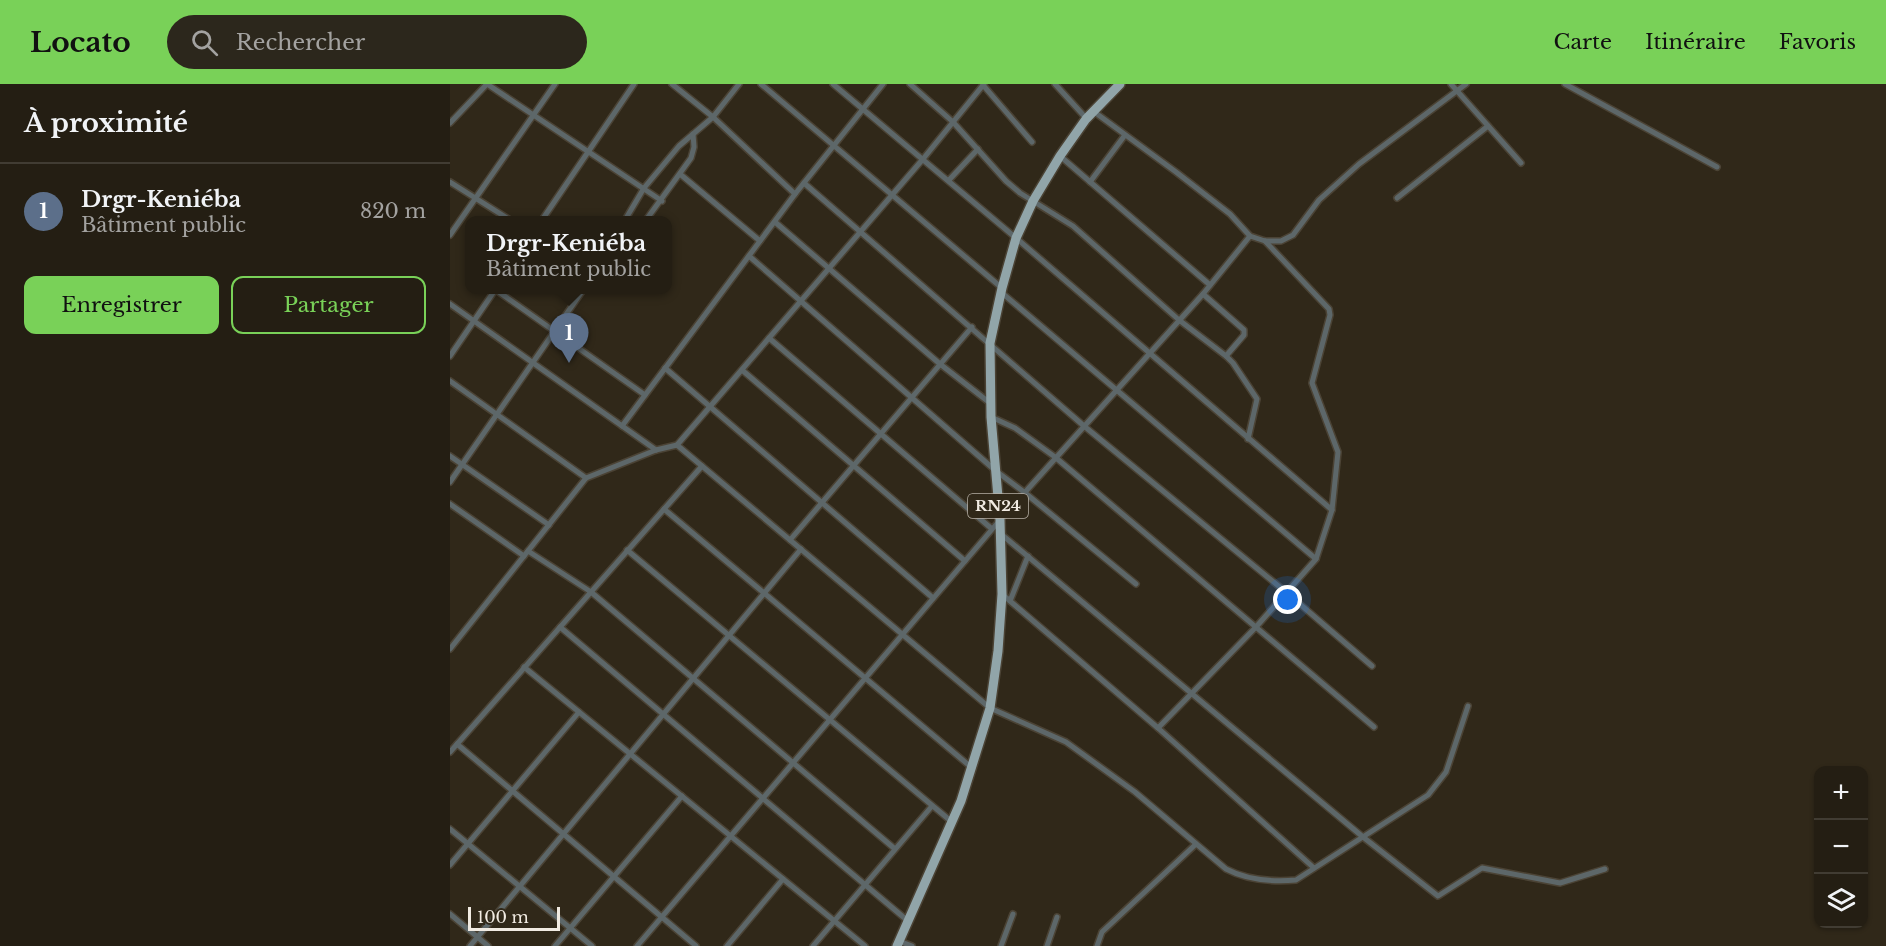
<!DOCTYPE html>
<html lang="fr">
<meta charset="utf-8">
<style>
:root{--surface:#241e13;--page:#2c271c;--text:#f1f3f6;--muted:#a3a2a0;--line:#413c33;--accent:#79d158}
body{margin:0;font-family:"Libre Baskerville",serif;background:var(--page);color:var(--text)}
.controls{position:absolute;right:18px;bottom:18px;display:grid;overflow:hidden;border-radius:12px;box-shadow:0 2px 4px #0004}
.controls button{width:54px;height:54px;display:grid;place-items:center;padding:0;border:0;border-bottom:2px solid var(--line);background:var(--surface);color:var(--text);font:30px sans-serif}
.scale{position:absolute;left:18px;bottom:15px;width:92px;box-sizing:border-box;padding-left:6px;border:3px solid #f1ebe2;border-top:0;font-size:16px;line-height:21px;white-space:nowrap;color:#f1ebe2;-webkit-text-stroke:4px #302819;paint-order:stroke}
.you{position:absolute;left:838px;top:516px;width:21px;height:21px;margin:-15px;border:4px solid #fff;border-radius:50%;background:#1a73e8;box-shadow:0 0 0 9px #1a73e833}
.badge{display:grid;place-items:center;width:39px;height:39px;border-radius:50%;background:var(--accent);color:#fff;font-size:20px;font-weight:700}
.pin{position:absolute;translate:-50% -50px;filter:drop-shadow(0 2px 3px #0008)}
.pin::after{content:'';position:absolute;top:32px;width:21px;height:18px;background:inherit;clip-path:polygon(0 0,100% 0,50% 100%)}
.popup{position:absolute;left:15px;top:132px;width:207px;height:78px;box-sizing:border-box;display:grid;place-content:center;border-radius:12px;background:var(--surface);filter:drop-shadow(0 2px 4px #0005);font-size:20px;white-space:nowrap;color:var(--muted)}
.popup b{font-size:22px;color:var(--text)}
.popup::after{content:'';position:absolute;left:50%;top:100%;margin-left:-12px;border:12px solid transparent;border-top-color:var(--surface)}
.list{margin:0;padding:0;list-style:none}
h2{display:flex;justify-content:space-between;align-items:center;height:78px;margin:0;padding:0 24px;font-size:26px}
h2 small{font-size:20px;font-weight:400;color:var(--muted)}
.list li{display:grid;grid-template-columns:39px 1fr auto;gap:18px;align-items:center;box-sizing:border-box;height:96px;padding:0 24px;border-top:2px solid var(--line)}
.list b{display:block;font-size:22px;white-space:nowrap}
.list p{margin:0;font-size:20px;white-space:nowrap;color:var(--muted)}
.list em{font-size:20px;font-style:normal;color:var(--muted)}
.actions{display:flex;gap:12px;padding:18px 24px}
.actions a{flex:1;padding:14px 0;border:2px solid var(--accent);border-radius:12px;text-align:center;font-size:21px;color:var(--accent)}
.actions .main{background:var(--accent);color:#111}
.icon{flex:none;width:33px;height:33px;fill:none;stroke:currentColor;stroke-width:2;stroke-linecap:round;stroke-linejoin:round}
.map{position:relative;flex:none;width:1436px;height:862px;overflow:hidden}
header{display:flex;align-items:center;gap:36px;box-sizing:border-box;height:84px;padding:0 30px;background:var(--accent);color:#111}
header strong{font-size:28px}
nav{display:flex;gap:33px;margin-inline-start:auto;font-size:21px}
.search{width:420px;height:54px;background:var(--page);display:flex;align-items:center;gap:15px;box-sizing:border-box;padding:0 21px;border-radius:33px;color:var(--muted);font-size:22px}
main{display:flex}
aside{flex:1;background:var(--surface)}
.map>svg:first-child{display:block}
</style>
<header>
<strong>Locato</strong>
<div class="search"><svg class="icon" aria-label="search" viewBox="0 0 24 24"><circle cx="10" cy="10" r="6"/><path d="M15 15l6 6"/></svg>Rechercher</div>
<nav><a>Carte</a><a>Itinéraire</a><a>Favoris</a></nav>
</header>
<main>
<aside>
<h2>À proximité<small></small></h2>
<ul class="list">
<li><span class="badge" style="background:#5c6f8a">1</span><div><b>Drgr-Keniéba</b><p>Bâtiment public</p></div><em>820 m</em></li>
</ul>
<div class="actions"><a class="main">Enregistrer</a><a>Partager</a></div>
</aside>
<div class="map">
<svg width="1436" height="862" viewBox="0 0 1436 862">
<rect width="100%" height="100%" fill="#302819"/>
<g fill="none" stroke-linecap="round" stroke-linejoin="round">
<g stroke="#4b4335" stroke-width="8">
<g id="street">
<path d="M 37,0 L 212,117"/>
<path d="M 222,0 L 263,33 L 345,110"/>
<path d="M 311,0 L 552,204"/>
<path d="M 383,0 L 566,154 L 882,426"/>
<path d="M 460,0 L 503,38 L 556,97 L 570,109 L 623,142 L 729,236 L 776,272 L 783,279 L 807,315 L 798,355"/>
<path d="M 605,0 L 636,34"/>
<path d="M 1001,0 L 1071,79"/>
<path d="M 1115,0 L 1267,83"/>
<path d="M 533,1 L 582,58"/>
<path d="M 643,27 L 726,88 L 780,130 L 800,152 L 815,157 L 831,157 L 843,151 L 869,116 L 909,80 L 1016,0"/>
<path d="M 0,39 L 37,0"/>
<path d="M 610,72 L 760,201"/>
<path d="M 230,90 L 310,157"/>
<path d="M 499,96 L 528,65"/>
<path d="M 0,98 L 60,136"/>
<path d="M 640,98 L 675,51"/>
<path d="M 354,99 L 634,342 L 837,509 L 922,582"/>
<path d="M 947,114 L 1038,42"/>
<path d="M 92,136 L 184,0"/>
<path d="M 175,136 L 194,104 L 229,62 L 263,33 L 289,0"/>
<path d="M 196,136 L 241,74 L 244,63 L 243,50"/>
<path d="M 325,138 L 490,280 L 540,319"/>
<path d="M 0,151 L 105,0"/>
<path d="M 299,172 L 546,387 L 574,408 L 686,500"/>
<path d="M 46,206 L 195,311"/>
<path d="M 552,209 L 866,475"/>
<path d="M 753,210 L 794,246 L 794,251 L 776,272"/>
<path d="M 0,220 L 206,366"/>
<path d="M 319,254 L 542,445"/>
<path d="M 0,272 L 45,206"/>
<path d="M 215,284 L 483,514"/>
<path d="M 292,286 L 515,477"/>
<path d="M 0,297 L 136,394"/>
<path d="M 541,333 L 565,344 L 605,373 L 924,643"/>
<path d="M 172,342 L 345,110 L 433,0"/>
<path d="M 227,361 L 540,624 L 616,658 L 685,708 L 776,785 C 797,796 822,798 846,796 L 978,711 L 996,688 L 1018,622"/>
<path d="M 0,372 L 99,441"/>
<path d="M 0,398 L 133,206"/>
<path d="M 0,420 L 74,472"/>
<path d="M 214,425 L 521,683"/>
<path d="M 551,450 L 913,753 L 988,812 L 1032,784 L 1110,799 L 1155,785"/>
<path d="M 340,456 L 522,243"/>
<path d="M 177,466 L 502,738"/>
<path d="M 78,467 L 141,508 L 445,765"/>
<path d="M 553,511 L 708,644 L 864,784"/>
<path d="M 560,517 L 578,472"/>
<path d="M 110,543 L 458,837"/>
<path d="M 0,565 L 136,394 L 206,366 L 227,361 L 473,75 L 534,0"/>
<path d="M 74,583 L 415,862"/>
<path d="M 708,644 L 806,543 L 866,475 L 882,426 L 888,368 L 862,299 L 880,231 L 879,225 L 815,157"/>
<path d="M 7,660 L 246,862"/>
<path d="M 0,668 L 252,382"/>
<path d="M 0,745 L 142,862"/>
<path d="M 0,781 L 129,628"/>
<path d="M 0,830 L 38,862"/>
<path d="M 449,857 L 462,862"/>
<path d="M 20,862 L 351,465"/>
<path d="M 105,862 L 232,712"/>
<path d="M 187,862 L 550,436 L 753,210 L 800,152"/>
<path d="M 277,862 L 333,795"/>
<path d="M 363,862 L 482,722"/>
<path d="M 551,862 L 563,830"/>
<path d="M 597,862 L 607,833"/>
<path d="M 647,862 L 652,848 L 746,760"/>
</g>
</g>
<g stroke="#4b4335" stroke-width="12">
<path id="primary" d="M 447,862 L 511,717 L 540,624 L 548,567 L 552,510 L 550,436 L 541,333 L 540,259 L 552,204 L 566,154 L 583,117 L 610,72 L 636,35 L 670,0"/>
</g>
<use href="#street" stroke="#5d6769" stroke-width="5"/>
<use href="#primary" stroke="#91a5a9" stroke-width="9"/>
</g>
<g text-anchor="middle" stroke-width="6" stroke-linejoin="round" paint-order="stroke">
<rect fill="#302819" stroke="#b7b0a6" stroke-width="1.5" x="518" y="410" width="60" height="24" rx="4.5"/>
<g font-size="15" font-weight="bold" fill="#f1ebe2">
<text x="548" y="427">RN24</text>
</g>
</g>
</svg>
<div class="controls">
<button>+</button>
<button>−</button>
<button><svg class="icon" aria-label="layers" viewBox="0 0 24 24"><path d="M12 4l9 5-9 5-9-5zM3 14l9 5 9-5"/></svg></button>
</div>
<div class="scale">100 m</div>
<div class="you"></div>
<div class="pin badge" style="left:119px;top:279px;background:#5c6f8a">1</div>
<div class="popup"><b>Drgr-Keniéba</b>Bâtiment public</div>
</div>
</main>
